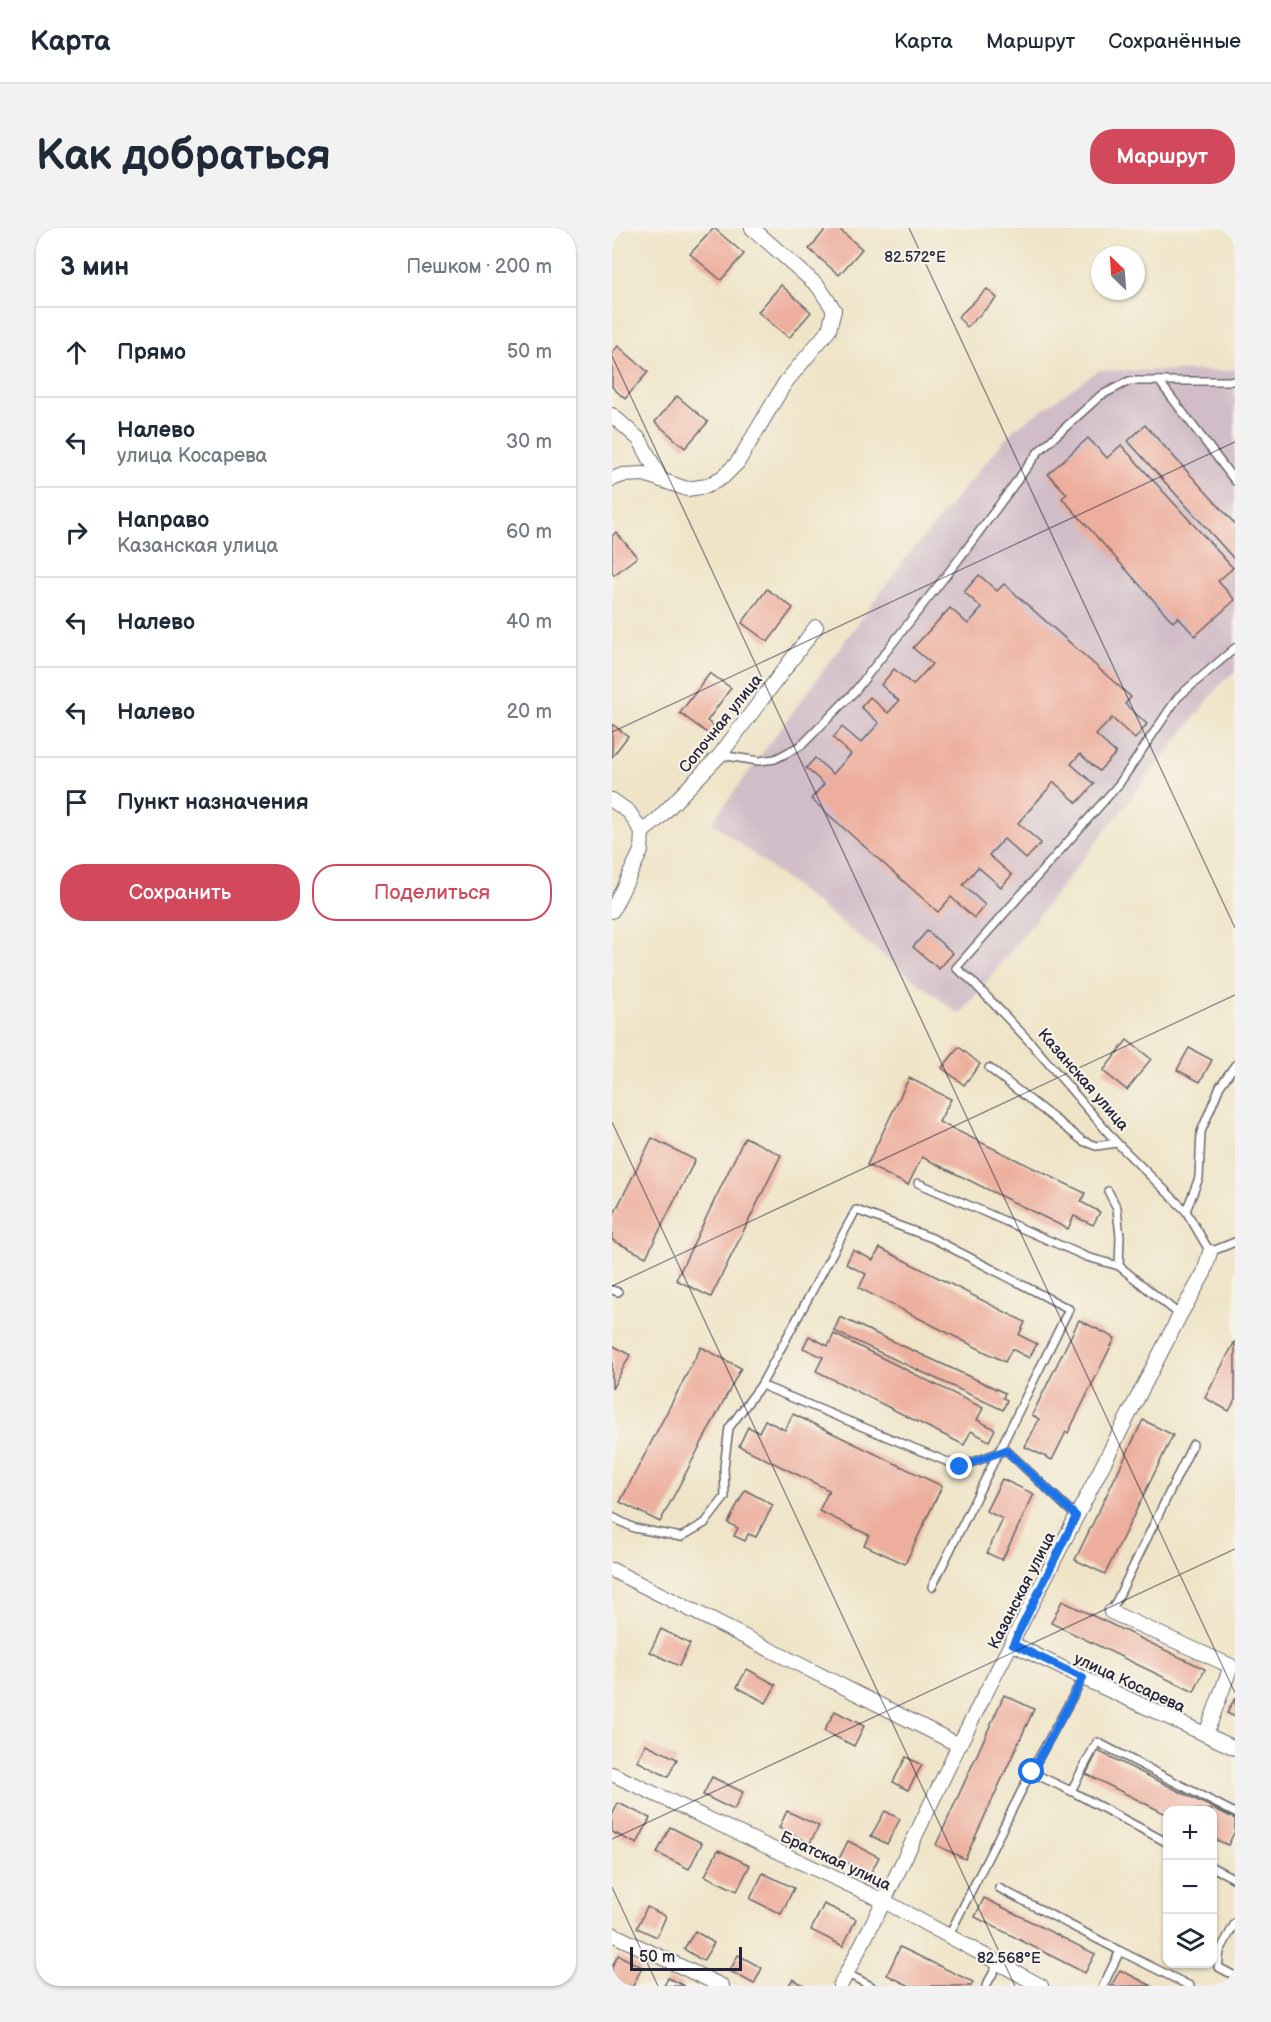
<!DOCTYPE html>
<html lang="ru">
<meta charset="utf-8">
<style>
:root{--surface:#fff;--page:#f2f2f3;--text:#1f2937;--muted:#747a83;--line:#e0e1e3;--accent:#d1495b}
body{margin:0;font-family:"Balsamiq Sans",sans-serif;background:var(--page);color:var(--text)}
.controls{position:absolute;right:18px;bottom:18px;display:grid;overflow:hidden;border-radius:12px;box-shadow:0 2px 4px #0004}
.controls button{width:54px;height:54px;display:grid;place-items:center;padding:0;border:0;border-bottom:2px solid var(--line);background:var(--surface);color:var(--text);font:30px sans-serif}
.compass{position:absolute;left:479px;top:18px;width:54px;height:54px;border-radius:50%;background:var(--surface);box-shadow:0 2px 4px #0004;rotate:335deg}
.scale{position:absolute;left:18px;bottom:15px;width:112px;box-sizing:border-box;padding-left:6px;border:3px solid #22223b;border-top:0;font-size:16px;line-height:21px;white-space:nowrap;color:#22223b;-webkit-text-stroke:4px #f7f3e8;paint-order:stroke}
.stop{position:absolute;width:18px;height:18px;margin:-14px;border:4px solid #1a73e8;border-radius:50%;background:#fff}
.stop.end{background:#1a73e8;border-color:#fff;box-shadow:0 2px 6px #0008}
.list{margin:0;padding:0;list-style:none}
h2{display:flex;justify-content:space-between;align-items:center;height:78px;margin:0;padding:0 24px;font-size:26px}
h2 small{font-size:20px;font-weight:400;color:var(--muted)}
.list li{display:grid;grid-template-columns:39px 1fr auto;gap:18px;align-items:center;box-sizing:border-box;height:90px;padding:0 24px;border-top:2px solid var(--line)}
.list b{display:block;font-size:22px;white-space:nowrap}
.list p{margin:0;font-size:20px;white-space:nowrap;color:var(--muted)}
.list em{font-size:20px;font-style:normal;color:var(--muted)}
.actions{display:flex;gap:12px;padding:18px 24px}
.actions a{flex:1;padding:14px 0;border:2px solid var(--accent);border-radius:24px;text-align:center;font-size:21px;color:var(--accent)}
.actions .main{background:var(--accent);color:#fff}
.icon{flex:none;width:33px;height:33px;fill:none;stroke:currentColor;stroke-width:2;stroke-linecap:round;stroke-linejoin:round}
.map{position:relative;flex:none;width:623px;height:1758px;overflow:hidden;border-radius:24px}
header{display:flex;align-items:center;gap:36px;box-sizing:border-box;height:84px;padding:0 30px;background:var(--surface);border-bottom:2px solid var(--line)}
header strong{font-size:28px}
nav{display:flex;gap:33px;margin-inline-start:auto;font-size:21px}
.intro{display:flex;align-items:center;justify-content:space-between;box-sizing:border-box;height:144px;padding:0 36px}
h1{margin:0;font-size:42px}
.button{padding:15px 27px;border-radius:24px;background:var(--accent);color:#fff;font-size:21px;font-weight:700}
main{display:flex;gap:36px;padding:0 36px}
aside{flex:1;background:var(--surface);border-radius:24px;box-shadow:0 2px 4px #0004}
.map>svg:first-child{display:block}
</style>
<header>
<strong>Карта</strong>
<nav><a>Карта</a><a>Маршрут</a><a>Сохранённые</a></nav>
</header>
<div class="intro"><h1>Как добраться</h1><a class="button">Маршрут</a></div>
<main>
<aside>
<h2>3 мин<small>Пешком · 200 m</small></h2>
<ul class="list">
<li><svg class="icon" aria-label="ahead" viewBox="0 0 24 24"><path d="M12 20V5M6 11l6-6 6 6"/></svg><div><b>Прямо</b></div><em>50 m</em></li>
<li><svg class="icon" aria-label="left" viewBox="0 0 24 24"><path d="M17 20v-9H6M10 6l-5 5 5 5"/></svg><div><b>Налево</b><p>улица Косарева</p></div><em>30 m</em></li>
<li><svg class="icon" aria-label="right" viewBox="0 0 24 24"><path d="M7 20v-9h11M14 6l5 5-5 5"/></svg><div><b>Направо</b><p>Казанская улица</p></div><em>60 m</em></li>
<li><svg class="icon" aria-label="left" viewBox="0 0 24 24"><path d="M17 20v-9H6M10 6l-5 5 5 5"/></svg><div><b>Налево</b></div><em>40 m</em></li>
<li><svg class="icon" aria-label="left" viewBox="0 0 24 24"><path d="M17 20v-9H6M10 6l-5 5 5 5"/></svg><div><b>Налево</b></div><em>20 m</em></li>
<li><svg class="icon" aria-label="arrive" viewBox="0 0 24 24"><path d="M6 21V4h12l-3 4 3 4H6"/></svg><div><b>Пункт назначения</b></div></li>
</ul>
<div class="actions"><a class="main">Сохранить</a><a>Поделиться</a></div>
</aside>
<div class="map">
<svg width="623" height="1758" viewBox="0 0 623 1758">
<rect width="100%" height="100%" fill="#f7f3e8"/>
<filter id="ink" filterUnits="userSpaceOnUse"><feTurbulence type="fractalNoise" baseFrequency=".0167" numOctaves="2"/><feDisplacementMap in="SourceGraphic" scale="12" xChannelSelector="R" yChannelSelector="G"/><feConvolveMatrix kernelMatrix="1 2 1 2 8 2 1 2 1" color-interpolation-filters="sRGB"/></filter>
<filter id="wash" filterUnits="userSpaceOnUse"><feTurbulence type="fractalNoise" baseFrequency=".008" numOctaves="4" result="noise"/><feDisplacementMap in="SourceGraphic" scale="24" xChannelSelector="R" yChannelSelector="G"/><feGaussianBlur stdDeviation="1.35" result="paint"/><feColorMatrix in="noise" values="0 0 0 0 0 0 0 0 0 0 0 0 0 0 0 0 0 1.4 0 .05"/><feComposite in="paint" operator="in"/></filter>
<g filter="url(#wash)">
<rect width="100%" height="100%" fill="#efe4c7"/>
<path fill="#d1bdc8" d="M 623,140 L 623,445 L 613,451 L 348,787 L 100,594 L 291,334 L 401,202 L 487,142 L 616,143 Z"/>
<g id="blocks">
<g fill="#edae9d">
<path d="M 102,0 L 132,26 L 109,52 L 78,26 Z"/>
<path d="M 215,0 L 226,0 L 250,21 L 227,47 L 197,21 Z"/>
<path d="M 169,57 L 199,84 L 177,110 L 146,84 Z"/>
<path d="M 375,61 L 385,70 L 355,99 L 346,89 Z"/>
<path d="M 6,118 L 36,144 L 13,171 L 0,159 L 0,125 Z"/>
<path d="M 65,168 L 96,194 L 73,220 L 43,194 Z"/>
<path d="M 533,197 L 623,296 L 623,332 L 516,213 Z"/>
<path d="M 476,210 L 495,230 L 509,217 L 621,340 L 606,353 L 623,372 L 583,408 L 566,389 L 561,394 L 450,270 L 455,266 L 436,246 Z"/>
<path d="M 4,304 L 25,329 L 2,347 L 0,345 L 0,308 Z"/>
<path d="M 367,347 L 385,363 L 392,356 L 519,469 L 513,476 L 535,496 L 523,511 L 500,490 L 484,507 L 504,525 L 487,543 L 468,526 L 459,536 L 482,556 L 465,575 L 442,554 L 406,595 L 429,615 L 414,631 L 392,611 L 377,627 L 400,647 L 389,659 L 366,639 L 351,657 L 373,677 L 362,690 L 339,669 L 326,684 L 199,571 L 212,556 L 194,540 L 203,530 L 221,546 L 239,526 L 221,510 L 230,499 L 249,515 L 267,495 L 249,479 L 258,469 L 276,485 L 287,473 L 269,457 L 282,441 L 301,457 L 320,436 L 301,420 L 338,380 L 356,396 L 370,380 L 352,364 Z"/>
<path d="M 155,361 L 181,380 L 156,414 L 130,395 Z"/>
<path d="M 98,445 L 119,460 L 95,493 L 108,502 L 102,510 L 68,485 Z"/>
<path d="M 0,496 L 16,508 L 0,529 Z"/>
<path d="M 315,703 L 341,725 L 327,741 L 301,719 Z"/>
<path d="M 515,812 L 539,831 L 515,862 L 491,843 Z"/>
<path d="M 347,819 L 368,836 L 352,857 L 330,840 Z"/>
<path d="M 577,820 L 600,832 L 588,854 L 565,842 Z"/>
<path d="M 297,850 L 339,871 L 327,894 L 473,965 L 469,974 L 488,984 L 481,997 L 462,988 L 456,1001 L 310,929 L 296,957 L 255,937 Z"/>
<path d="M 133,909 L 169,927 L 99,1069 L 64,1052 Z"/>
<path d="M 40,910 L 83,932 L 34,1029 L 0,1012 L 0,990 Z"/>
<path d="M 268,1020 L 413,1094 L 407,1107 L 425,1116 L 417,1130 L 400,1121 L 393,1134 L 247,1060 L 254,1046 L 234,1036 L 241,1022 L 261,1032 Z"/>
<path d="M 228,1089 L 393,1165 L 391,1170 L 395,1172 L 391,1182 L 222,1103 Z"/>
<path d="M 467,1092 L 503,1110 L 456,1205 L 454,1204 L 440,1232 L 413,1219 L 427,1191 L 420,1187 Z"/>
<path d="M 222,1106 L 371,1180 L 365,1192 L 383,1201 L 377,1213 L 359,1203 L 352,1217 L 204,1143 L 211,1129 L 191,1120 L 197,1108 L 216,1118 Z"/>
<path d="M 623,1113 L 623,1172 L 617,1183 L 593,1170 Z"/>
<path d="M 0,1117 L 18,1127 L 0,1161 Z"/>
<path d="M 89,1119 L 129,1140 L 48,1294 L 8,1274 Z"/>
<path d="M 181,1186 L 330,1258 L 293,1336 L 252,1317 L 257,1307 L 207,1283 L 217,1262 L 127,1218 L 136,1199 L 147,1204 L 153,1192 L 173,1202 Z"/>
<path d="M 531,1192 L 561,1207 L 493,1346 L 463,1332 Z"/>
<path d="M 390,1251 L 422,1266 L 390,1332 L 375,1325 L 391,1291 L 374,1283 Z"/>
<path d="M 133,1262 L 161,1277 L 144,1309 L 136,1306 L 133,1313 L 122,1308 L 126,1300 L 116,1295 Z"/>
<path d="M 450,1373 L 593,1441 L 582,1464 L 439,1395 Z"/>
<path d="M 49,1401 L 78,1416 L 67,1438 L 38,1424 Z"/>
<path d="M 135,1441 L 164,1457 L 154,1475 L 125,1459 Z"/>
<path d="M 392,1467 L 422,1481 L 353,1631 L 324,1617 Z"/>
<path d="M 623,1470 L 623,1489 L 615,1485 Z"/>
<path d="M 223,1483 L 252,1498 L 242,1518 L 212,1503 Z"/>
<path d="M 34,1516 L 65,1531 L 56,1549 L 25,1533 Z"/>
<path d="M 486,1523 L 623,1591 L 623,1603 L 616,1617 L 600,1610 L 600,1582 L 556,1582 L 556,1587 L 474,1546 Z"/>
<path d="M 294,1529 L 310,1537 L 296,1562 L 281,1554 Z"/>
<path d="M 100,1549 L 131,1564 L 122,1582 L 91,1567 Z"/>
<path d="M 6,1575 L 38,1590 L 25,1616 L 0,1604 L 0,1588 Z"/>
<path d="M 175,1583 L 207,1598 L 198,1615 L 167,1600 Z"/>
<path d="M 273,1583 L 288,1591 L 275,1616 L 259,1608 Z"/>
<path d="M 58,1599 L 90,1615 L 77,1641 L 45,1625 Z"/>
<path d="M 236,1613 L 267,1629 L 258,1646 L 227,1631 Z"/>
<path d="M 106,1622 L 138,1637 L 125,1663 L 93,1648 Z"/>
<path d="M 151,1645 L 182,1660 L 169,1686 L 138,1671 Z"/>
<path d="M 372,1670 L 483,1726 L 473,1745 L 363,1689 Z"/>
<path d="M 212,1676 L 244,1691 L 231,1718 L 199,1702 Z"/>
<path d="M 35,1679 L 54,1688 L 45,1709 L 25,1700 Z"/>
<path d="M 83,1703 L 102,1715 L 91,1733 L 72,1721 Z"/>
<path d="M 288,1719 L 361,1754 L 359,1758 L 298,1758 L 275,1747 Z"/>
<path d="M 6,1727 L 30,1739 L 21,1758 L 14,1758 L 0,1751 L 0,1739 Z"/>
<path d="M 126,1727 L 150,1740 L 142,1756 L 118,1743 Z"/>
<path d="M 508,1742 L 540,1758 L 499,1758 Z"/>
<path d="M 56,1750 L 73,1758 L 52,1758 Z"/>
<path d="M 181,1751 L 193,1758 L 176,1758 Z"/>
</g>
</g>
</g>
<g filter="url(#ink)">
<use href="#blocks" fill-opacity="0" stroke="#6a666c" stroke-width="1.5"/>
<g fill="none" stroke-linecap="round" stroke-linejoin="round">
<g stroke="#6a666c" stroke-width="10">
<g id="lane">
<path d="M 547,153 L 623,253"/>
<path d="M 623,420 L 566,469 L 507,556 L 344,740 L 359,752 L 419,815 L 505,915 L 574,983 L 598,1024 L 623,1014"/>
<path d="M 108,527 L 147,533 L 163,531 L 190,517 L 243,463 L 347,331 L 427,223 L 488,168 L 517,153 L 623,153"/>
<path d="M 377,840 L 471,913 L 484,918 L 505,915"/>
<path d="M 306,955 L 475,1029 L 507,1038 L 568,1087"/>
<path d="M 496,963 L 505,980 L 508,1009 L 507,1038"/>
<path d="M 574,983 L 587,950 L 589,904 L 608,858 L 623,837"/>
<path d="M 0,1062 L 6,1064"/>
<path d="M 149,1157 L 244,982 L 320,1010 L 457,1081 L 320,1359"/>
<path d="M 0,1289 L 22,1300 L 69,1309 L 93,1295 L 113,1269 L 112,1239 L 117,1200 L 149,1157 L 348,1239 L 394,1222 L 464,1288"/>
<path d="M 499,1384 L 581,1216"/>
<path d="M 419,1544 L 471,1450"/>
<path d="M 459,1563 L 485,1514 L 623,1585"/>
<path d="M 600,1639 L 623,1651"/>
<path d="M 387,1660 L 508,1723 L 491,1758"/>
<path d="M 623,1695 L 608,1723 L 606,1739 L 623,1748"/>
<path d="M 337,1707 L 419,1544 L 459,1563 L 556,1615"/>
<path d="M 508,1723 L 578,1758"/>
<path d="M 234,1745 L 259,1758"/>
<path d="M 374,1758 L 386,1736"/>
</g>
</g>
<g stroke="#6a666c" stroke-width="16">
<g id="street">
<path d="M 0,187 L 28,212 L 49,252"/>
<path d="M 0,251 L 11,247 L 32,246 L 75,261 L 95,258 L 111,249 L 126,234 L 173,155 L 217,102 L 222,82 L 206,58 L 140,0"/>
<path d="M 0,572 L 17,584 L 30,604"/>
<path d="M 30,604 L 44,593 L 108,527 L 204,399"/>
<path d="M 0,683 L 29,623 L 30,604"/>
<path d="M 0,1342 L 347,1517"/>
<path d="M 499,1384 L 619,1438 L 594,1506"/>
<path d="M 401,1416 L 471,1450 L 623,1520"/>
<path d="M 0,1546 L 272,1673 L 429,1758"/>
<path d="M 0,1706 L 110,1758"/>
<path d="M 228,1758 L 272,1673 L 347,1517 L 568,1087 L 592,1045 L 598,1024"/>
</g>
</g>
<use href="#lane" stroke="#fff" stroke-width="7"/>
<use href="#street" stroke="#fff" stroke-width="14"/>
</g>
</g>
<g fill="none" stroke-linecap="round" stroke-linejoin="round" filter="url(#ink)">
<path stroke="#1a73e8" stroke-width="8" d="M 348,1239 L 394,1222 L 464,1288 L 401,1416 L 471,1450 L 420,1544"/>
</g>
<path fill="none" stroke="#22223b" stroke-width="1.5" stroke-opacity="0.45" d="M 297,0 L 623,700M 0,128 L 623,1465M 0,504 L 623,214M 0,894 L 403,1758M 0,1058 L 623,767M 0,1611 L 623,1321M 0,1659 L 46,1758"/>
<g text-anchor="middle" stroke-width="4.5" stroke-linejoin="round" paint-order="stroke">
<g font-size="16" fill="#22223b" stroke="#f7f3e8">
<text transform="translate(108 495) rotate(-51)" y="6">Сопочная улица</text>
<text transform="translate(472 851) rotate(49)" y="6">Казанская улица</text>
<text transform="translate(409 1362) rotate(-63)" y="6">Казанская улица</text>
<text transform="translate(518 1454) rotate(25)" y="6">улица Косарева</text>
<text transform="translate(224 1632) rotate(25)" y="6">Братская улица</text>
</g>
</g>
<g font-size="15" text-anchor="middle" fill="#22223b" stroke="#f7f3e8" stroke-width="4.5" stroke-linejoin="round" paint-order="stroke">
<text x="303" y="34">82.572°E</text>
<text x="397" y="1735">82.568°E</text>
</g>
</svg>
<div class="controls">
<button>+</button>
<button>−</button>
<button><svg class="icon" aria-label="layers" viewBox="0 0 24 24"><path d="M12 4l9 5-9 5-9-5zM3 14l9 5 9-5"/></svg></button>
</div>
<svg class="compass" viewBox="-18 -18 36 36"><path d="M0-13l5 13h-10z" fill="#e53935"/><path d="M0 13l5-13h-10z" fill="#747a83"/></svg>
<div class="scale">50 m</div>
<div class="stop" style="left:420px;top:1544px"></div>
<div class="stop end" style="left:348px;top:1239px"></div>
</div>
</main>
